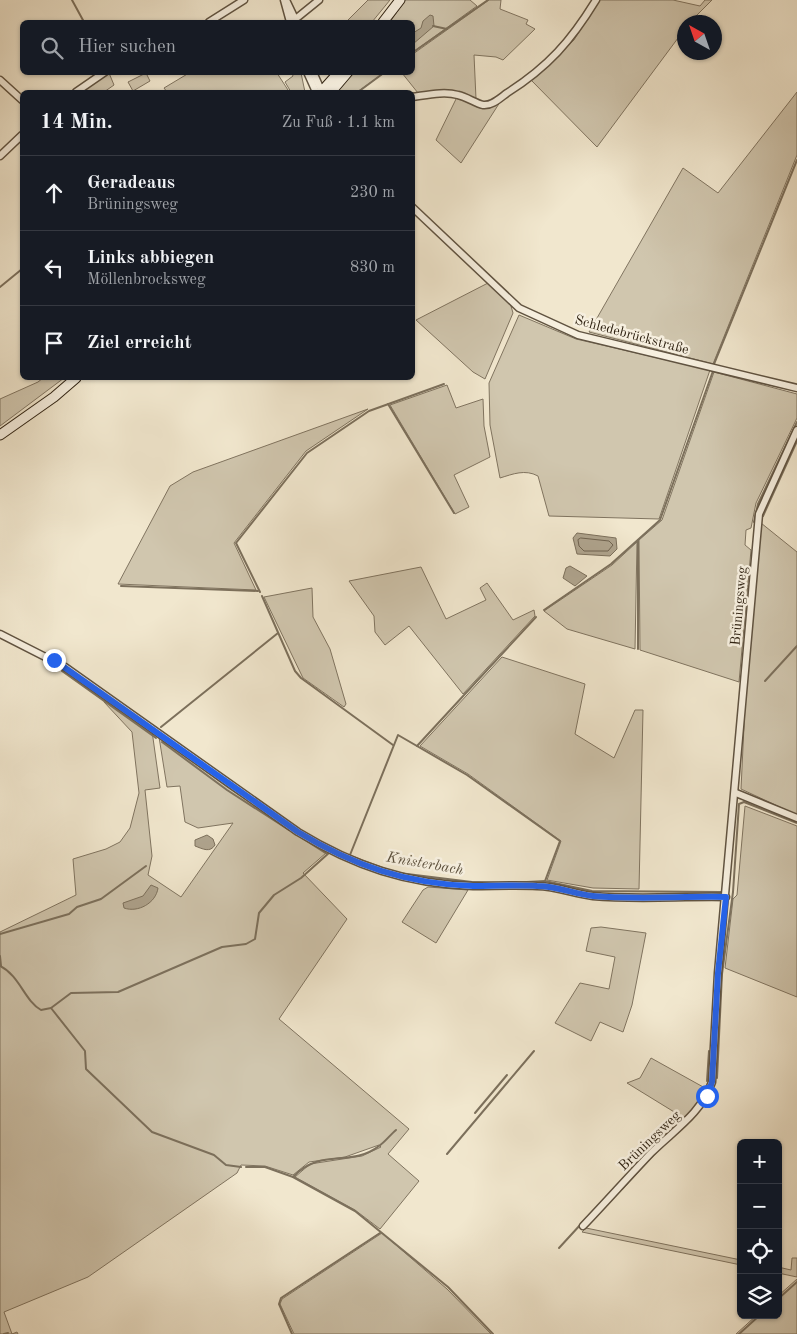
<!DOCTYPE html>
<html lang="de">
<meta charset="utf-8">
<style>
:root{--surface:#171b24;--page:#242831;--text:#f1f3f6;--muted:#9ea1a6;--line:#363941}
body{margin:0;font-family:"Old Standard TT",serif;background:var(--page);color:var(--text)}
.controls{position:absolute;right:15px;bottom:15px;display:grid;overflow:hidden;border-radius:8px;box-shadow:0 1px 4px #0004}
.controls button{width:45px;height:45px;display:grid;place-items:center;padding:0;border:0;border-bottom:1px solid var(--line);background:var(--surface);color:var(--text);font:25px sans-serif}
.compass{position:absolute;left:677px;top:15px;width:45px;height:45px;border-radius:50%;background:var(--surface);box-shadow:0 1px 4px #0004;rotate:320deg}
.stop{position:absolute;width:15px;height:15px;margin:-11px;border:4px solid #2563eb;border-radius:50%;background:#fff}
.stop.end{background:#2563eb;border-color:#fff;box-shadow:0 1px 5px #0008}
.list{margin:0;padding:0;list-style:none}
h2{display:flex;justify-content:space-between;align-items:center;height:65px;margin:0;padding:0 20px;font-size:21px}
h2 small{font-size:16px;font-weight:400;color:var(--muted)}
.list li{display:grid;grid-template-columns:32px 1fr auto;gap:15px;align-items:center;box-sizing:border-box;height:75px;padding:0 20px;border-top:1px solid var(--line)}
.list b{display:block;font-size:19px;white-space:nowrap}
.list p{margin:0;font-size:16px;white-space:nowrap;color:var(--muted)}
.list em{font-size:16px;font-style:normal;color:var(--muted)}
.icon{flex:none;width:28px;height:28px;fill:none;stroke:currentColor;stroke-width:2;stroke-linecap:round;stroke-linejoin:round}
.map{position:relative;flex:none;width:797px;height:1334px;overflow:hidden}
.search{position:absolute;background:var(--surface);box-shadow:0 1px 4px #0004;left:20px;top:20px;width:395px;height:55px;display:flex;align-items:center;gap:12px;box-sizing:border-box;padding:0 18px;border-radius:8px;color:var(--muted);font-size:19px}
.panel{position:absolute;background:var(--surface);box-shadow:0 1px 4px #0004;left:20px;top:90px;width:395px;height:290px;border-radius:8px}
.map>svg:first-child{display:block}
</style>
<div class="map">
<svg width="797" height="1334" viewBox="0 0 797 1334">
<rect width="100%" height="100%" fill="#f1e7ce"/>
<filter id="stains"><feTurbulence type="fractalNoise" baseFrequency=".004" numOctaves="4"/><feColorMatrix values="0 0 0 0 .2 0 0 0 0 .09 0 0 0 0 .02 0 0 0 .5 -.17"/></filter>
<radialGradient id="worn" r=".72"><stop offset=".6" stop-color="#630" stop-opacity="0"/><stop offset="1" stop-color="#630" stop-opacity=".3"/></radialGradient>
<g fill="#d0c6ae" stroke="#807460">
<path d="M 368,0 L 390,0 L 372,22 L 346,22 Z"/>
<path d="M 405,0 L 470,0 L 477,6 L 413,52 L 412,22 L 390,22 Z"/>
<path d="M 489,0 L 501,0 L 500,9 L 528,20 L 526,24 L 535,29 L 503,60 L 496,57 L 474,55 L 476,99 L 418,93 L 402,73 L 412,72 L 413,54 Z"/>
<path d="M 599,0 L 673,0 L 700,6 L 705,0 L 712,0 L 690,22 L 684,22 L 684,30 L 597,147 L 531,80 L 574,40 Z"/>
<path d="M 109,73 L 114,85 L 104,92 L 80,92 Z"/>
<path d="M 146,73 L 150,81 L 133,91 L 128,82 Z"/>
<path d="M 277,73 L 288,90 L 285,92 L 167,92 L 164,88 L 189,73 Z"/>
<path d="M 292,73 L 301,73 L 305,92 L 291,92 L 285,82 L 293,76 Z"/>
<path d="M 352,73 L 384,73 L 357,92 L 339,92 L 338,90 Z"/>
<path d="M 797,92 L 797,155 L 713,364 L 589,332 L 683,168 L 718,193 Z"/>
<path d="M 457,97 L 485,107 L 502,99 L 461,163 L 436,140 Z"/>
<path d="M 488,283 L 511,306 L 513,313 L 485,379 L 473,372 L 416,320 Z"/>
<path d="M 519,315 L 576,339 L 710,370 L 659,519 L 549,516 L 538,476 C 525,469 513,474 500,478 L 490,425 L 489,383 Z"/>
<path d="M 714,372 L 797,394 L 797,418 L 756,503 L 751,528 L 746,530 L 745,545 L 751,550 L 739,682 L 640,650 L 639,540 L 662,520 Z"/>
<path d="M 43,378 L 64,378 L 0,426 L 0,399 L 38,382 Z"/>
<path d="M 447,385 L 456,408 L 483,399 L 484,426 L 490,457 L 454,475 L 469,507 L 455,514 L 390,405 Z"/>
<path d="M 368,409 L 306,451 L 234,543 L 256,590 L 118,584 L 170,486 L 193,472 Z"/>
<path d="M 761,523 L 797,552 L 797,815 L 741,789 L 746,684 Z"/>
<path d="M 637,542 L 635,649 L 567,629 L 544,611 L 612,565 Z"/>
<path d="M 421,567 L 446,619 L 486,600 L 480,588 L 487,583 L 513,620 L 534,610 L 535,616 L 463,694 L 409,626 L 385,645 L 375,632 L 374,616 L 349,581 Z"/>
<path d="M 312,588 L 313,617 L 330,649 L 346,704 L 344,707 L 303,678 L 264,597 Z"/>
<path d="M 502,657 L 585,684 L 575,734 L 614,758 L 635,710 L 643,710 L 639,889 L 593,888 L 547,880 L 561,841 L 468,774 L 420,746 Z"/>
<path d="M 106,698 L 152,731 L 160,788 L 145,790 L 152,856 L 148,875 L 181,897 L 233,823 L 198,828 L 185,822 L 180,786 L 167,787 L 159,737 L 227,787 L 326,853 L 303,873 L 347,919 L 279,1019 L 409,1129 L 388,1154 L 419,1181 L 380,1229 L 355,1210 L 295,1177 L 310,1164 L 362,1156 L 381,1147 L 379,1145 L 345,1157 L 309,1162 L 293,1175 L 265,1166 L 241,1165 L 237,1173 L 88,1277 L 4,1312 L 12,1334 L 17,1332 L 18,1334 L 0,1334 L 0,932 L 76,895 L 73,859 L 106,849 L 120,842 L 130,828 L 139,793 L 132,732 L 104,702 Z"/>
<path d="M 745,806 L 797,826 L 797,997 L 725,968 L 733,899 L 737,895 Z"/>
<path d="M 428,887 L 468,890 L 436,943 L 402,922 L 423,890 Z"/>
<path d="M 601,927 L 646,933 L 632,1005 L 623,1032 L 600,1022 L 591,1041 L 555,1023 L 580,983 L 609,989 L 615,957 L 586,951 L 591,928 Z"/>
<path d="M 651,1058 L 705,1088 L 698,1103 L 684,1118 L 627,1083 L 640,1078 Z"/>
<path d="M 586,1228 L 741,1260 L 741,1265 L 582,1232 Z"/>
<path d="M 382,1233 L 447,1289 L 491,1334 L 294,1334 L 280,1304 L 282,1299 Z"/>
<path d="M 792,1258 L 797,1258 L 797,1277 L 778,1273 L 778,1267 L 791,1270 Z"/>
<path d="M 797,1279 L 797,1334 L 736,1334 L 757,1315 L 778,1315 L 778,1296 Z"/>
</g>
<g fill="#afa48e" stroke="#7c705c">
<path d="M 430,15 L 433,16 L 434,26 L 413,44 L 413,33 L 421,28 L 423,21 Z"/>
<path d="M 577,533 L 616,538 L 617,549 L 610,556 L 577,554 L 573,538 Z"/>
<path d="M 570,566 L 587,576 L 575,586 L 563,578 L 566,568 Z"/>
<path d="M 207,835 L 213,839 L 215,845 C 210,853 203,849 195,846 L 195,840 Z"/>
<path d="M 151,885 L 158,888 C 156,903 138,913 124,908 L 123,903 L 143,896 Z"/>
</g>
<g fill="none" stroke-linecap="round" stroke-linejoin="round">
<path stroke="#6f6350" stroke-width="1" d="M 581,538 L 609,541 L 613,545 L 608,551 L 584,551 L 579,546 L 578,540 Z"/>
<g stroke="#7c705c" stroke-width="2">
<path d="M 72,0 L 84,22"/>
<path d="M 433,26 L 447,29"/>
<path d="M 412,53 L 488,0"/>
<path d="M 358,92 L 385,72"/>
<path d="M 0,287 L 22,269"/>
<path d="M 714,364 L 797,160"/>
<path d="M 388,404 L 454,513"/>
<path d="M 763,516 L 797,441"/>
<path d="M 754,522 L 758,504 L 797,422"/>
<path d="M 638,540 L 638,649"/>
<path d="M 121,586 L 258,591"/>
<path d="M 260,592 L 236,543 L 307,453 L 369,411 L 444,384"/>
<path d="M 262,596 L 295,671 L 301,678 L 393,745"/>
<path d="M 544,610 L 611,564 L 660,520 L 713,371"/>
<path d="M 62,671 L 156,738"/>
<path d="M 765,681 L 797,646"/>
<path d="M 161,727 L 278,633"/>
<path d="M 162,742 L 227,790 L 289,830"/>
<path d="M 417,746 L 536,617"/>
<path d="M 302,838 L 327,854"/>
<path d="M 348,855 L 388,870"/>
<path d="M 350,855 L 398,735 L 467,775 L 560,841 L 545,881"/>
<path d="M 399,873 L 472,882 L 499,883"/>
<path d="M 509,883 L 545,881 L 592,891 L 721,892"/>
<path d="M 0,934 L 69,914 L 77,907 L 101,899 L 146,866"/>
<path d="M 0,956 L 1,966"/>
<path d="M 0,966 C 20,976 24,1000 41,1010 L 51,1008 L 71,993 L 118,992 L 222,947 L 246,944 L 255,939 L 259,913 L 274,895 L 301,878 L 330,852"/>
<path d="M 51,1008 L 85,1051 L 86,1069 L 152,1132 L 214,1155 L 226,1165 L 241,1167"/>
<path d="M 717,1078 L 722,974 L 733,892 L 739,804 L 744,802 L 797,823"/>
<path d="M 707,1081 L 709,1051"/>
<path d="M 702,1096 L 705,1090"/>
<path d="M 475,1113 L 507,1075"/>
<path d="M 447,1154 L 534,1051"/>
<path d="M 246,1167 L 265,1167 L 293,1177 L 355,1211 L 448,1287 L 493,1334"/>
<path d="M 293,1177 C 321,1147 350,1168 379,1146 C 385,1142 390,1135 396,1130"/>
<path d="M 622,1189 L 659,1149"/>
<path d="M 559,1248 L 581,1224"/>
<path d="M 778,1299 L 797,1282"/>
<path d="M 4,1334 L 8,1333"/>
<path d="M 292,1334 L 279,1304 L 281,1298 L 380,1233"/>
<path d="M 739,1334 L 760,1315"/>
</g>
<g stroke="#605341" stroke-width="9">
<g id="street">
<path d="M 284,0 L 290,22"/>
<path d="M 286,0 L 296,21"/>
<path d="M 290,20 L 298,17 L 319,0"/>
<path d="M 209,22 L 244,0"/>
<path d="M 307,72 L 316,92"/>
<path d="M 313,72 L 322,92"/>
<path d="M 0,80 L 22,100"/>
<path d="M 76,92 L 105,72"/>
<path d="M 412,97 C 427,95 444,91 458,95 C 467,97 475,103 483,105 C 492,106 500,98 507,93 C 548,67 571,41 596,0"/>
<path d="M 0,156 L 22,135"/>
<path d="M 412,207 L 519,308 L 578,335 L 797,388"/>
<path d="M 0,634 L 65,667 L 298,832 C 354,866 407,884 473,886 C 494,886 516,885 537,886 C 556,886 575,894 593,896 C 637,900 682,896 726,897"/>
<path d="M 736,793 L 797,818"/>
<path d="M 583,1226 C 606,1202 628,1177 651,1153 C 674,1130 701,1114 712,1082 L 718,973 L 759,514 L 797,430"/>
</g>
</g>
<g stroke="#2f2212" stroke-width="11">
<g id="secondary">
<path d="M 383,22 L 400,0"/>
<path d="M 321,92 L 339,72"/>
<path d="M 331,92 L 348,72"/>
<path d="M 0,435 L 54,397 L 76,378"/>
</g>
</g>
<use href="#street" stroke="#f6efdf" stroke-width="6"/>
<use href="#secondary" stroke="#f6efdf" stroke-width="9"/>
</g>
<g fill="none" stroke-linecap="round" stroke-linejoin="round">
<path stroke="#2563eb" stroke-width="6" d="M 54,660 L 298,832 C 354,866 407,884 473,886 C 494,886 516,885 537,886 C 556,886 575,894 593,896 C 637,900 682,896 726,897 L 718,973 L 712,1082 L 707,1096"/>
</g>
<g text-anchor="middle" stroke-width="5" stroke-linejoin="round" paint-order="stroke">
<g font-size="14" fill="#2f2212" stroke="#f6efdf">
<text transform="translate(632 334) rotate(15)" y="5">Schledebrückstraße</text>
<text transform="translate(738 606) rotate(-85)" y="5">Brüningsweg</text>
<text transform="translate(649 1140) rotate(-44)" y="5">Brüningsweg</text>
</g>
<g font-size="15" font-style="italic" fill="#5c503d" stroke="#f6efdf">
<text transform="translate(425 863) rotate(10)" y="5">Knisterbach</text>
</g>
</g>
<rect width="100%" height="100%" filter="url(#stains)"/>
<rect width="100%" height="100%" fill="url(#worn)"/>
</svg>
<div class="controls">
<button>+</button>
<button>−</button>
<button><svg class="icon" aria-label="locate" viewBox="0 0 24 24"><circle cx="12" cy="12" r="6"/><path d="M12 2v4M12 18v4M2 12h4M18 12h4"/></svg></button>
<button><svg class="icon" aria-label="layers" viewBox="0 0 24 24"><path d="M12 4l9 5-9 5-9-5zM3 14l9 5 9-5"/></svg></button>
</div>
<svg class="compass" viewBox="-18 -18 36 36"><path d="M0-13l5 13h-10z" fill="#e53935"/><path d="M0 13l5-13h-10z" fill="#9ea1a6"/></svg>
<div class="stop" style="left:707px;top:1096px"></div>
<div class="stop end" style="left:54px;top:660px"></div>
<div class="search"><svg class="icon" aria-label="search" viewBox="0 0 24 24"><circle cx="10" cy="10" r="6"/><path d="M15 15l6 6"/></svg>Hier suchen</div>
<section class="panel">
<h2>14 Min.<small>Zu Fuß · 1.1 km</small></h2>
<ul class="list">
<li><svg class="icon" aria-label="ahead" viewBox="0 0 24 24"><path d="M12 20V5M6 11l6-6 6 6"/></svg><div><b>Geradeaus</b><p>Brüningsweg</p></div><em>230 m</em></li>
<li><svg class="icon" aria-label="left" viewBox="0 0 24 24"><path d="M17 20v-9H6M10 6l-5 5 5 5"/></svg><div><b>Links abbiegen</b><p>Möllenbrocksweg</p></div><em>830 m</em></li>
<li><svg class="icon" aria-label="arrive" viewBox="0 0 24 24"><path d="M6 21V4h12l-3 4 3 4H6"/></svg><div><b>Ziel erreicht</b></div></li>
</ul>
</section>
</div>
